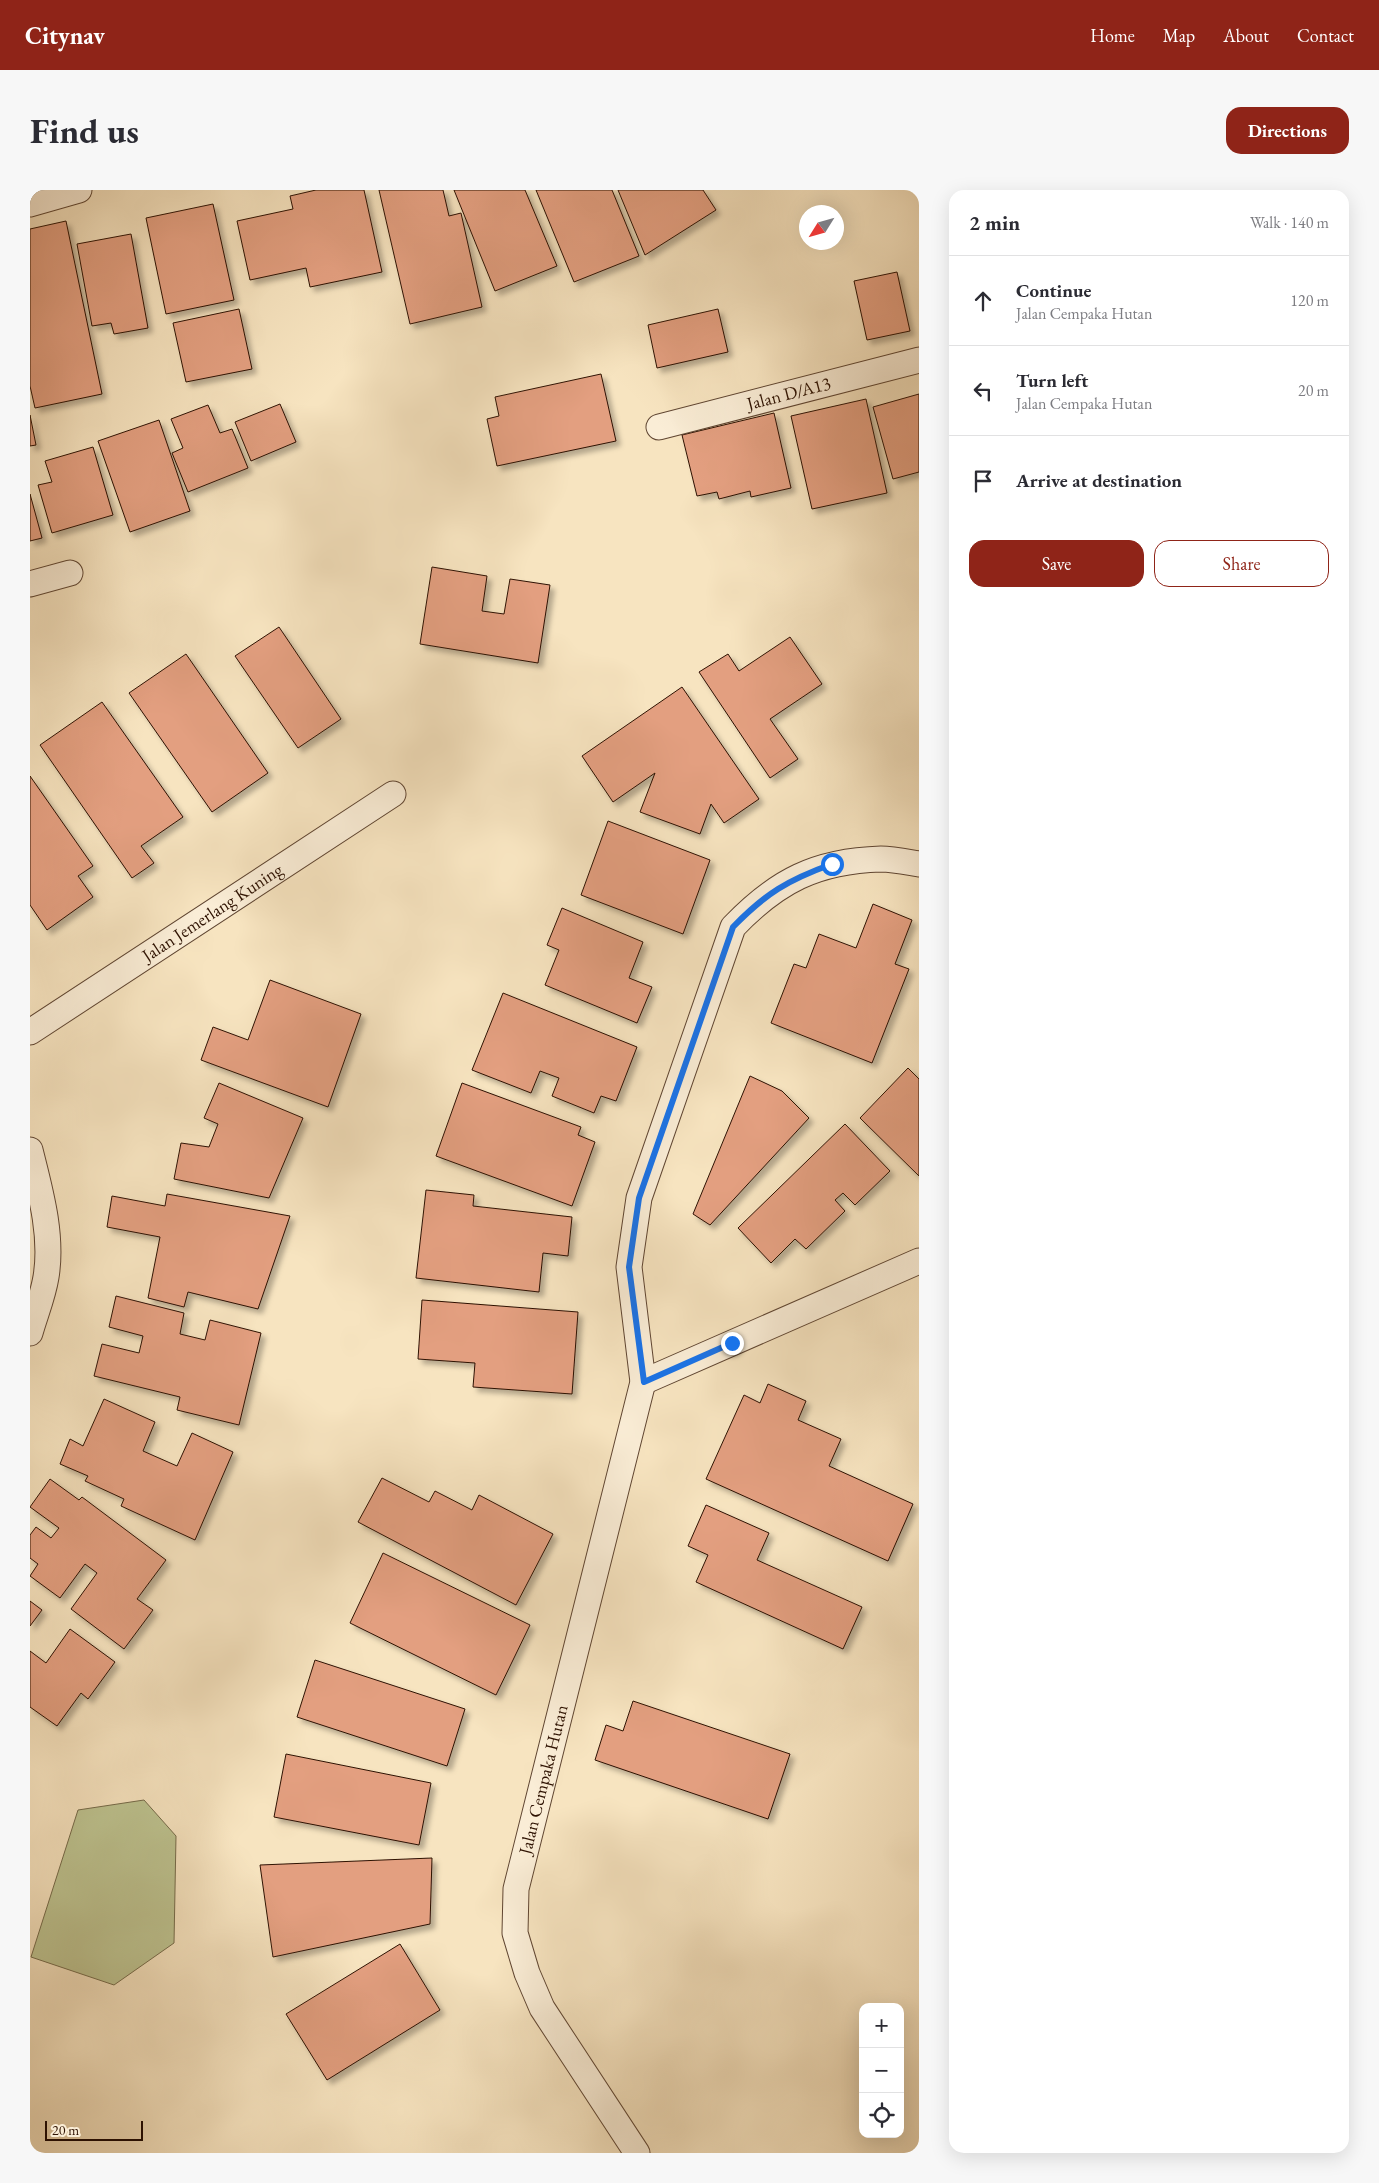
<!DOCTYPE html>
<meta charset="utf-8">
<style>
:root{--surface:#fff;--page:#f7f7f7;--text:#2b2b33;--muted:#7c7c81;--line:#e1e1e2;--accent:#8f2418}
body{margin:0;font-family:"EB Garamond",serif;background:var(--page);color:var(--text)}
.controls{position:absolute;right:15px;bottom:15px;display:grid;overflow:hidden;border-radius:10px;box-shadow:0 5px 20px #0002}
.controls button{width:45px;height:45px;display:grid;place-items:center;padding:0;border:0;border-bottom:1px solid var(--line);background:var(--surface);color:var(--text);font:25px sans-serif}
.compass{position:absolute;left:769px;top:15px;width:45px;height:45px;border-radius:50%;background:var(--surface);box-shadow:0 5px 20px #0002;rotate:233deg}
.scale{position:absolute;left:15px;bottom:12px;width:98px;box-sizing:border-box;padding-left:5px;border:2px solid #2e1202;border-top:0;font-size:14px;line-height:18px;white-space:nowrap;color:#2e1202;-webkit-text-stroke:4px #faedd6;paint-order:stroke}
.stop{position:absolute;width:15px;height:15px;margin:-11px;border:4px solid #1a73e8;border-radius:50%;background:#fff}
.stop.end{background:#1a73e8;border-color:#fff;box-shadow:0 1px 5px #0008}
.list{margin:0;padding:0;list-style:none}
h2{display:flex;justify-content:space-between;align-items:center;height:65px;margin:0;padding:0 20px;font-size:21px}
h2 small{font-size:16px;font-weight:400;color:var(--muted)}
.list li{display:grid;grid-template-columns:32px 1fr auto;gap:15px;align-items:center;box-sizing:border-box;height:90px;padding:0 20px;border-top:1px solid var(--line)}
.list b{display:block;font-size:19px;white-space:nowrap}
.list p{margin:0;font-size:16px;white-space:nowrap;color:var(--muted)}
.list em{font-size:16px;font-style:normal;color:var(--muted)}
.actions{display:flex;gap:10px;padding:15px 20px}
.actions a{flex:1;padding:11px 0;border:1px solid var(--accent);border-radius:15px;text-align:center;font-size:18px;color:var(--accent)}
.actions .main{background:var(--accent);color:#fff}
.icon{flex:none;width:28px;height:28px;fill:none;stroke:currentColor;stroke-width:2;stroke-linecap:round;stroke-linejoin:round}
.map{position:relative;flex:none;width:889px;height:1963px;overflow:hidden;border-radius:15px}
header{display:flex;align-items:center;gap:30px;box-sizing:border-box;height:70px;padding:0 25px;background:var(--accent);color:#fff}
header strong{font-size:24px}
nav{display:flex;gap:28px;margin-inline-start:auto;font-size:18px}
.intro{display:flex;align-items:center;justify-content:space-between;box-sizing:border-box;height:120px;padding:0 30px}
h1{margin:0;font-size:35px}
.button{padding:12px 22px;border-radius:15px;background:var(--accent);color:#fff;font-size:18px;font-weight:700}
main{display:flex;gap:30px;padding:0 30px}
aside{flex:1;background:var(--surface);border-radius:15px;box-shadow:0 5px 20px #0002}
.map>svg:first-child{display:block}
</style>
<header>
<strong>Citynav</strong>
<nav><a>Home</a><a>Map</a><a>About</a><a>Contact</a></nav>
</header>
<div class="intro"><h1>Find us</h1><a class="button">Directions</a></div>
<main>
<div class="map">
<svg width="889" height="1963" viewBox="0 0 889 1963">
<defs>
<filter id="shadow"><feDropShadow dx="4.5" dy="4.5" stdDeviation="2.5" flood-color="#0004"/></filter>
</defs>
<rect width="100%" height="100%" fill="#f7e4c0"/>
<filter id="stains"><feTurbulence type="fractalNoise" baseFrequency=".004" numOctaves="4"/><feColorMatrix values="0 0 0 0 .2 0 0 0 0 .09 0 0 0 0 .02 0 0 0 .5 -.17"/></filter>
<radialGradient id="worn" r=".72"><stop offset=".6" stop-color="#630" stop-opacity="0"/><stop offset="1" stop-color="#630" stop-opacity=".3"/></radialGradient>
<path fill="#bec491" stroke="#766b4a" d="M 114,1610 L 146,1646 L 144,1753 L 84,1795 L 1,1767 L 48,1620 Z"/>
<g fill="#e39f80" stroke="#2e1202" filter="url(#shadow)">
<path d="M 286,0 L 334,0 L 352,82 L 280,97 L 276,78 L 220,90 L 207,31 L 263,19 L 260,6 Z"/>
<path d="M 349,0 L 413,0 L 419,26 L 431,23 L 452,117 L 380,134 Z"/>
<path d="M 424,0 L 495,0 L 527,76 L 465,101 Z"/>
<path d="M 506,0 L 582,0 L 609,66 L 544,92 Z"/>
<path d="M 588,0 L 673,0 L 686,20 L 615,65 Z"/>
<path d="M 183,14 L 204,110 L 136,124 L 116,28 Z"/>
<path d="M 36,31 L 72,204 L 5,218 L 0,196 L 0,39 Z"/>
<path d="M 101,44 L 118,138 L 84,144 L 81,133 L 62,136 L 47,54 Z"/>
<path d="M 867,82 L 880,141 L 837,150 L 824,91 Z"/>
<path d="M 209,119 L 222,179 L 156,192 L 143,133 Z"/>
<path d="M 688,119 L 698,162 L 627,178 L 618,135 Z"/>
<path d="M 571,184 L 586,251 L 467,276 L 457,229 L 469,226 L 465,207 Z"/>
<path d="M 889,204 L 889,282 L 863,289 L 843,217 Z"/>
<path d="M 836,209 L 857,303 L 782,319 L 761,226 Z"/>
<path d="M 250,214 L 266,252 L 221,271 L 205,232 Z"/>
<path d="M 178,215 L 190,243 L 202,239 L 218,278 L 158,302 L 142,263 L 153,258 L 141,229 Z"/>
<path d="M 744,223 L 761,298 L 721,307 L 720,301 L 689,309 L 687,302 L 667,306 L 652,245 Z"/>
<path d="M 0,225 L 6,255 L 0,256 Z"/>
<path d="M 129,230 L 160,321 L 100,342 L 68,251 Z"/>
<path d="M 63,257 L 83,325 L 22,343 L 8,295 L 22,292 L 15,271 Z"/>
<path d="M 0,304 L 12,348 L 0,351 Z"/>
<path d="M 402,377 L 457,386 L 452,421 L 474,424 L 480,389 L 520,395 L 508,473 L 390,454 Z"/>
<path d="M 249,437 L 311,529 L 268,558 L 205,466 Z"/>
<path d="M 760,447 L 792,494 L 740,529 L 768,569 L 740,588 L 669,482 L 698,464 L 709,481 Z"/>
<path d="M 156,464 L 238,583 L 182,622 L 99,503 Z"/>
<path d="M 652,497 L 729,609 L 694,633 L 681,614 L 670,644 L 610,622 L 625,583 L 583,612 L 552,566 Z"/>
<path d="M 72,512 L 153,627 L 111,656 L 124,673 L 102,688 L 10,555 Z"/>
<path d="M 0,586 L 63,676 L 48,686 L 63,707 L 17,740 L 0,715 Z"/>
<path d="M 578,631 L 680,670 L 653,744 L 551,705 Z"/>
<path d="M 843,714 L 882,730 L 865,774 L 879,779 L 842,873 L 741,833 L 764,774 L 776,778 L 789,744 L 826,758 Z"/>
<path d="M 532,718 L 613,752 L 599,788 L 622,797 L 607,833 L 515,795 L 529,760 L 517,755 Z"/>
<path d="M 240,790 L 331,824 L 298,917 L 171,870 L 183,837 L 218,850 Z"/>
<path d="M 473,803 L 607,857 L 586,911 L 571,906 L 564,923 L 522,906 L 529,888 L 510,881 L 501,903 L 442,880 Z"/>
<path d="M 878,878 L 889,889 L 889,986 L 830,928 Z"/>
<path d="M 720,886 L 752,901 L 779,928 L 680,1035 L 663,1024 Z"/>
<path d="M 189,893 L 273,928 L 239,1008 L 144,989 L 151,953 L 179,957 L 188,934 L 174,928 Z"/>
<path d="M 432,893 L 551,937 L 548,945 L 565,952 L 542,1016 L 406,966 Z"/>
<path d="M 815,934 L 860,981 L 825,1015 L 813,1003 L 805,1010 L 815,1021 L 776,1059 L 765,1049 L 741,1073 L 708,1038 Z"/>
<path d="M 396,1000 L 444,1005 L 443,1016 L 542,1027 L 538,1066 L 513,1063 L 509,1102 L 386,1088 Z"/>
<path d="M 137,1004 L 260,1026 L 228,1119 L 158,1102 L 154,1117 L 118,1108 L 130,1047 L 77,1037 L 82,1006 L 135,1016 Z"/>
<path d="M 86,1106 L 154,1123 L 150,1144 L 175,1150 L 180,1130 L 231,1143 L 209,1235 L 147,1220 L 150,1207 L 64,1186 L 72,1154 L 109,1163 L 113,1146 L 79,1137 Z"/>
<path d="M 392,1110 L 548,1122 L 542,1204 L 443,1197 L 445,1173 L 388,1169 Z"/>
<path d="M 738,1194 L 776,1211 L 768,1230 L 811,1249 L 799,1276 L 883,1314 L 858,1371 L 676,1289 L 714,1205 L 730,1213 Z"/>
<path d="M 74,1209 L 125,1232 L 113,1261 L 147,1276 L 162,1243 L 203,1262 L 165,1350 L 91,1316 L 94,1309 L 55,1291 L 58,1286 L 30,1274 L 40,1249 L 53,1256 Z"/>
<path d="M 352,1288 L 399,1312 L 405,1301 L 442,1320 L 449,1305 L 523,1344 L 486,1415 L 328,1332 Z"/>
<path d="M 20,1289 L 49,1310 L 52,1307 L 136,1370 L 107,1409 L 123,1420 L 94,1459 L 41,1419 L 67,1383 L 55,1374 L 30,1408 L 0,1386 L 8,1374 L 0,1368 L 0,1345 L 6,1337 L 21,1348 L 29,1338 L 0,1317 Z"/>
<path d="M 676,1315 L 739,1343 L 727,1370 L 832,1417 L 813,1459 L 666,1392 L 678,1365 L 658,1356 Z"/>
<path d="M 353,1363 L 500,1435 L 466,1505 L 320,1433 Z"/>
<path d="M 0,1411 L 12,1420 L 0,1436 Z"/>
<path d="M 40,1439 L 85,1472 L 58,1509 L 51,1503 L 27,1536 L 0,1517 L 0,1461 L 16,1473 Z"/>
<path d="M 285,1470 L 435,1519 L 417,1576 L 267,1527 Z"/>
<path d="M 603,1511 L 760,1564 L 738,1629 L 565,1570 L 576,1535 L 593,1541 Z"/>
<path d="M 256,1564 L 401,1593 L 389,1655 L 244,1627 Z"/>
<path d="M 402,1668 L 400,1734 L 243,1767 L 230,1675 Z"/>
<path d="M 370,1754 L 410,1820 L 297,1890 L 256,1824 Z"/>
</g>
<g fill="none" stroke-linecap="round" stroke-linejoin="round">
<g stroke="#604632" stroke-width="27">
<g id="street">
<path d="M 0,14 L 49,0"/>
<path id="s1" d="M 629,237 L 889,170"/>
<path d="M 0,394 L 40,383"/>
<path id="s2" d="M 0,842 L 363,604"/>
<path d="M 0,960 C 10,1000 23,1045 16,1087 C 13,1106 5,1125 0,1143"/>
<path d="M 613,1192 L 889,1071"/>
<path id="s3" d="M 607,1963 L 512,1818 L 497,1783 L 485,1743 L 486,1699 L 613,1192 L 599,1077 L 609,1008 L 703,737 C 747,691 786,671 851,669 C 863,669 877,672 889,674"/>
</g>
</g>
<use href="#street" stroke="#faedd6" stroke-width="25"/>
</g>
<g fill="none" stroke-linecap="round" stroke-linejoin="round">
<path stroke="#1a73e8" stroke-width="6" d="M 702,1153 L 614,1192 L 599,1077 L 609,1008 L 703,737 C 736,703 758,690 802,674"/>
</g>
<g text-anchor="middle" stroke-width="4.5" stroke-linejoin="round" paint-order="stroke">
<g font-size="18" fill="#2e1202" stroke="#faedd6">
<text dy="6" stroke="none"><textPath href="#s1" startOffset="134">Jalan D/A13</textPath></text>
<text dy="6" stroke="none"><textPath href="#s2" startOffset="218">Jalan Jemerlang Kuning</textPath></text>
<text dy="6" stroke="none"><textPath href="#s3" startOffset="410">Jalan Cempaka Hutan</textPath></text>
</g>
</g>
<rect width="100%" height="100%" filter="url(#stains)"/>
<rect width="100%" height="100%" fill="url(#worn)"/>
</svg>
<div class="controls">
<button>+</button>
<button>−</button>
<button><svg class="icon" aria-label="locate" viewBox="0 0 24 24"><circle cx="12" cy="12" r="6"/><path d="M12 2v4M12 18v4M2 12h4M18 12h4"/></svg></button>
</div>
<svg class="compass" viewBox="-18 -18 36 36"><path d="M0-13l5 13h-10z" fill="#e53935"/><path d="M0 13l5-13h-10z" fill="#7c7c81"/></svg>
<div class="scale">20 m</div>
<div class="stop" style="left:802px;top:674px"></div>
<div class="stop end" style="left:702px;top:1153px"></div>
</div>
<aside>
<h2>2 min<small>Walk · 140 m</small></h2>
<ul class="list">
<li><svg class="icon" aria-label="ahead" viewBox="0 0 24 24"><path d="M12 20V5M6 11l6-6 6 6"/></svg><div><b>Continue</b><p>Jalan Cempaka Hutan</p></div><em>120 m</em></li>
<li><svg class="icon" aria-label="left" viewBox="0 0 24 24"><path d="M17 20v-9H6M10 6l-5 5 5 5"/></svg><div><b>Turn left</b><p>Jalan Cempaka Hutan</p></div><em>20 m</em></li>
<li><svg class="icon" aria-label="arrive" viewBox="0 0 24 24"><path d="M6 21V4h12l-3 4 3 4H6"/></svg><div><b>Arrive at destination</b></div></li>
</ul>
<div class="actions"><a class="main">Save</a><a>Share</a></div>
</aside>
</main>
